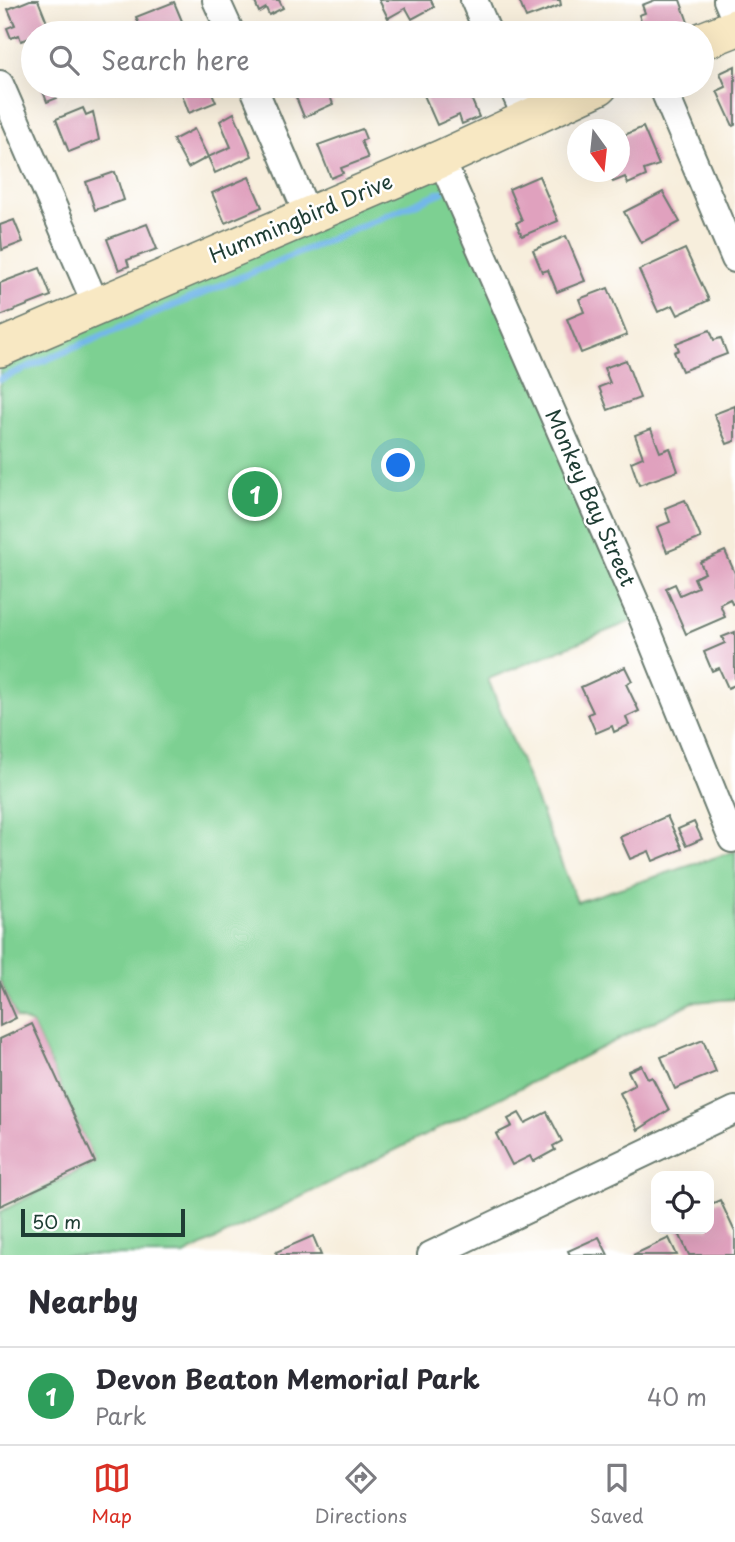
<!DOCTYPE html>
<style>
:root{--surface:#fff;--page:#f7f7f7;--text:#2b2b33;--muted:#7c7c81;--line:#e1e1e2;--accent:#d93025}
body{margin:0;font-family:"Playpen Sans",sans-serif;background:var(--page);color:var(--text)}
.controls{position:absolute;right:21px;bottom:21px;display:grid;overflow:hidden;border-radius:14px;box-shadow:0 7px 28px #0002}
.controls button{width:63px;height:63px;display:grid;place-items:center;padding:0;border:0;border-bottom:2px solid var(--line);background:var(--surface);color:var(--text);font:35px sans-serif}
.compass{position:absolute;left:567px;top:119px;width:63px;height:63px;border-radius:50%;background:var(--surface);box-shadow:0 7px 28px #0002;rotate:165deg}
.scale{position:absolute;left:21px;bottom:18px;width:164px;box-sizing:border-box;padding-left:7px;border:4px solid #1f3d34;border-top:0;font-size:19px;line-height:24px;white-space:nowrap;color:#1f3d34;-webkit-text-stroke:5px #fff;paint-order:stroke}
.you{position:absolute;left:399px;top:466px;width:24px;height:24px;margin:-18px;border:5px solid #fff;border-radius:50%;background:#1a73e8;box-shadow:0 0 0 10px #1a73e833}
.badge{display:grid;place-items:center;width:46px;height:46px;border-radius:50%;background:var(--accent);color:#fff;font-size:23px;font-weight:700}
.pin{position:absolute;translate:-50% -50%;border:4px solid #fff;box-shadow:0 2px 7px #0006}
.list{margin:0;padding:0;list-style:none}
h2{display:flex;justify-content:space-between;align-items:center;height:91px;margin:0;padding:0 28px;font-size:30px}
h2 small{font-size:23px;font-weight:400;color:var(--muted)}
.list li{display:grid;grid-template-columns:46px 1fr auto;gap:21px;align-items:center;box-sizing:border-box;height:98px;padding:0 28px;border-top:2px solid var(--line)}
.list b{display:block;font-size:26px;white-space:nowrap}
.list p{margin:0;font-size:23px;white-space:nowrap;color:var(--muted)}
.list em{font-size:23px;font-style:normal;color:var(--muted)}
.icon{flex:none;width:38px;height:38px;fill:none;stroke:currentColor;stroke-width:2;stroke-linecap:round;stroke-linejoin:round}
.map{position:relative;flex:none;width:735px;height:1255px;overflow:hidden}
.search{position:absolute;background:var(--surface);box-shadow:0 7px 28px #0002;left:21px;right:21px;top:21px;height:77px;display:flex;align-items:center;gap:18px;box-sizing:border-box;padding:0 24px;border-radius:38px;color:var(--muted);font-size:26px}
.sheet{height:189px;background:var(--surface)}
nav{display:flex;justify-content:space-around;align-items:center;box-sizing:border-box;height:98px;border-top:2px solid var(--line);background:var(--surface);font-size:19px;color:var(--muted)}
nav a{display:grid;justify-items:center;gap:4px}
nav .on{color:var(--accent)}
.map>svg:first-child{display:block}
</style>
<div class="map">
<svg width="735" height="1255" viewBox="0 0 735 1255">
<rect width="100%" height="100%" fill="#fff"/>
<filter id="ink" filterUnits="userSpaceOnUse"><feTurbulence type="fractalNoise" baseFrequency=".0143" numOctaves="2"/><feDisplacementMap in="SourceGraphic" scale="14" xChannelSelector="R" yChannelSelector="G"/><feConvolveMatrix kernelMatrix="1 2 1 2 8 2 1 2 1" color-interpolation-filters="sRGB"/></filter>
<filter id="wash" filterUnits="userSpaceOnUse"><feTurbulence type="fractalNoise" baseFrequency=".00686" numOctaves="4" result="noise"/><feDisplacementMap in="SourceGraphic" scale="28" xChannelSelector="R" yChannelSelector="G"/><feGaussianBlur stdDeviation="1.57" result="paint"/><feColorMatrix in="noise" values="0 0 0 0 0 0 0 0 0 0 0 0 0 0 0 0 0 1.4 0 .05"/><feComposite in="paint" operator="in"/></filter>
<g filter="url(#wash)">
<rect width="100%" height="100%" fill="#f7eedc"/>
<path fill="#7dd092" stroke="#4e8663" stroke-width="2" d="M 441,159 L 642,617 L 488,679 L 577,902 L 735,851 L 735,999 L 693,1002 L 184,1255 L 0,1255 L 0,1212 L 95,1162 L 32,1024 L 16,1018 L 0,981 L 0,348 Z"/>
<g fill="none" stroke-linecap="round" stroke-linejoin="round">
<path stroke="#73b7e9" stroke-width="7" d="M 0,379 L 442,192"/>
</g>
<g id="blocks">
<g fill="#e0a1be">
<path d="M 30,0 L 38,0 L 50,30 L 33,33 L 33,37 L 21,41 L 19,35 L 11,38 L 7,28 L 15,25 L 8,9 Z"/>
<path d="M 254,0 L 279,0 L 283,8 L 269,15 L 266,8 L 259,12 Z"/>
<path d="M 379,0 L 431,0 L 434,7 L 412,19 L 406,8 L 388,18 Z"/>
<path d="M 519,0 L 560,0 L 561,5 L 526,18 Z"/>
<path d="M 655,0 L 680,0 L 690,28 L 665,33 L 662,25 L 645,31 L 639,15 L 645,13 L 642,5 Z"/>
<path d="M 174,2 L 187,33 L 143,33 L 136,17 Z"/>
<path d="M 735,66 L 735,125 L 733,126 L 717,91 L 726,87 L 720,73 Z"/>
<path d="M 41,86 L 73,86 L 55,93 L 57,98 L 47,102 Z"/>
<path d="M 179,86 L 209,86 L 216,102 L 189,113 Z"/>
<path d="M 303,86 L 326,86 L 333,104 L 304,117 L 293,90 Z"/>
<path d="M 420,86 L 466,86 L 479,117 L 462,124 L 459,115 L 437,125 Z"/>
<path d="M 83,108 L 86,115 L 93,112 L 99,140 L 69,152 L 56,119 Z"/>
<path d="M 234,113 L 252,156 L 215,173 L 208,157 L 231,147 L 220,121 Z"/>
<path d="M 643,127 L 659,165 L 644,170 L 646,176 L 628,184 L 625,177 L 613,182 L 608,172 L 620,172 L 620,137 Z"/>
<path d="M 194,129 L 208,157 L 188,168 L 173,140 Z"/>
<path d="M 362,129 L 366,139 L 361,141 L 368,158 L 341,168 L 343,173 L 331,178 L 318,145 Z"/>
<path d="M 115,172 L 124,200 L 95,210 L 86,182 Z"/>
<path d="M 539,176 L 558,221 L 522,236 L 516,223 L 522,220 L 509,189 Z"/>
<path d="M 249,177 L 262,207 L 225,223 L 212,193 Z"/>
<path d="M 663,192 L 680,222 L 641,243 L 624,212 Z"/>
<path d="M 14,220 L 23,242 L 2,250 L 0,225 Z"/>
<path d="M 147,224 L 157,249 L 127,260 L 129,266 L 119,270 L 107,239 Z"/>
<path d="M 566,236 L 585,281 L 557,292 L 548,270 L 542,272 L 533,250 Z"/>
<path d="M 685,249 L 709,300 L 678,315 L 673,305 L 658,312 L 639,270 Z"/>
<path d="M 40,268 L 51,296 L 0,316 L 0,283 Z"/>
<path d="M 608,288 L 627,335 L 581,353 L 567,319 L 584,312 L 579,299 Z"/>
<path d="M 710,330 L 714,340 L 721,338 L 727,354 L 682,371 L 674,352 L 679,350 L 676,343 Z"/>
<path d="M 626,360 L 640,398 L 608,410 L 599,387 L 610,383 L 604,368 Z"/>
<path d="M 735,406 L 735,441 L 727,444 L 714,414 Z"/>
<path d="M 651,429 L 660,452 L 670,448 L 678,471 L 639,485 L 631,462 L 643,457 L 635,435 Z"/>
<path d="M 685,500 L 701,538 L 667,552 L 657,527 L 670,522 L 665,508 Z"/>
<path d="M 725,551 L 735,573 L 735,603 L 732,604 L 730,599 L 720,604 L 725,617 L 686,634 L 666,588 L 675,584 L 680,595 L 698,587 L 694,578 L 705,573 L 700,562 Z"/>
<path d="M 735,632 L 735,685 L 728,688 L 719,668 L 712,671 L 704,652 L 725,643 L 722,637 Z"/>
<path d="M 625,667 L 632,681 L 626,684 L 639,711 L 626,717 L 629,725 L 614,732 L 612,726 L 596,733 L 588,714 L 593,712 L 581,687 Z"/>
<path d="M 667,816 L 682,849 L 653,861 L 649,851 L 630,859 L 620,837 Z"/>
<path d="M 694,822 L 702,839 L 686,846 L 678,829 Z"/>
<path d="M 0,981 L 16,1018 L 0,1026 Z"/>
<path d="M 32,1024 L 95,1162 L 0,1206 L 0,1039 Z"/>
<path d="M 703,1040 L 716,1072 L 675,1089 L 661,1057 Z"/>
<path d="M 641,1065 L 648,1079 L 652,1077 L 669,1110 L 638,1130 L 620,1093 L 635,1085 L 628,1071 Z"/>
<path d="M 547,1112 L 562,1141 L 553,1146 L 555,1150 L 533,1162 L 530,1156 L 512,1165 L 496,1134 L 512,1126 L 508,1119 L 519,1113 L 525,1123 Z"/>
<path d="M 720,1200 L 735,1232 L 735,1255 L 689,1255 L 677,1229 L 709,1229 L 709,1205 Z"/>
<path d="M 313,1236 L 321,1255 L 277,1255 L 276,1252 Z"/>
<path d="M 599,1237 L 608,1255 L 570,1255 L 568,1251 Z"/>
<path d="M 669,1238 L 677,1255 L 633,1255 Z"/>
</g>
</g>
</g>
<g filter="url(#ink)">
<use href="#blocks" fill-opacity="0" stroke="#6b7b6f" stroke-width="2"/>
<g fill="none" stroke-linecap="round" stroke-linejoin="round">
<g stroke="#6b7b6f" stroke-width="30">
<g id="street">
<path d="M 216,0 L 231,33"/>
<path d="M 474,0 L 488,33"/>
<path d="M 727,0 L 735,19"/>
<path d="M 0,84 L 97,307"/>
<path d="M 253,86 L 308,215"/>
<path d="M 512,86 L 527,120"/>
<path d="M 662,86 L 735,259"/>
<path d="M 441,159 L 642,617 L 732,839"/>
<path d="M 431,1255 L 735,1110"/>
</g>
</g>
<g stroke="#6b7b6f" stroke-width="40">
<g id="secondary">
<path d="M 702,41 L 735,28"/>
<path d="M 0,348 L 441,159 L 599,86"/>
</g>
</g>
<use href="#street" stroke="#fff" stroke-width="26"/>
<use href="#secondary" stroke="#f8e8c3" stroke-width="37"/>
</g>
</g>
<g text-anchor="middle" stroke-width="5" stroke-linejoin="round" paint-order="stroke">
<g font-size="21" fill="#1f3d34" stroke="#fff">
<text transform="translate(301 219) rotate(-23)" y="7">Hummingbird Drive</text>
<text transform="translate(590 498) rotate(66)" y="7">Monkey Bay Street</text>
</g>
</g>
</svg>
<div class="controls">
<button><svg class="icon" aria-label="locate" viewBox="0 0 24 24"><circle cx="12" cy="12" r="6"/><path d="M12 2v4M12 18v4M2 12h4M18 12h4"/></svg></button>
</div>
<svg class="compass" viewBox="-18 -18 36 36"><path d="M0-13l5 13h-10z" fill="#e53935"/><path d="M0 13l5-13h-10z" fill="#7c7c81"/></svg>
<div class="scale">50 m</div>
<div class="you"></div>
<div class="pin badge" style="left:255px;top:494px;background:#2e9e5b">1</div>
<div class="search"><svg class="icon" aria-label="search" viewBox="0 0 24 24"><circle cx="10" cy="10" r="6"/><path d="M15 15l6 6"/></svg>Search here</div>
</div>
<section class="sheet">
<h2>Nearby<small></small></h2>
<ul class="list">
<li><span class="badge" style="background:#2e9e5b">1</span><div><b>Devon Beaton Memorial Park</b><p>Park</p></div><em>40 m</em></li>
</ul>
</section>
<nav>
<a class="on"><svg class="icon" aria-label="map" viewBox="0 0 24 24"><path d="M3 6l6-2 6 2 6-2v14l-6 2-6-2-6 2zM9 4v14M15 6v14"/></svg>Map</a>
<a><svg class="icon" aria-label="directions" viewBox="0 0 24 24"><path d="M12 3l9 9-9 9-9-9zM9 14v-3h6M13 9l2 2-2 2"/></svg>Directions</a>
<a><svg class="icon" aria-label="saved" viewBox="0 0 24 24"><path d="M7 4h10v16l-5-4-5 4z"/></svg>Saved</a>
</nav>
